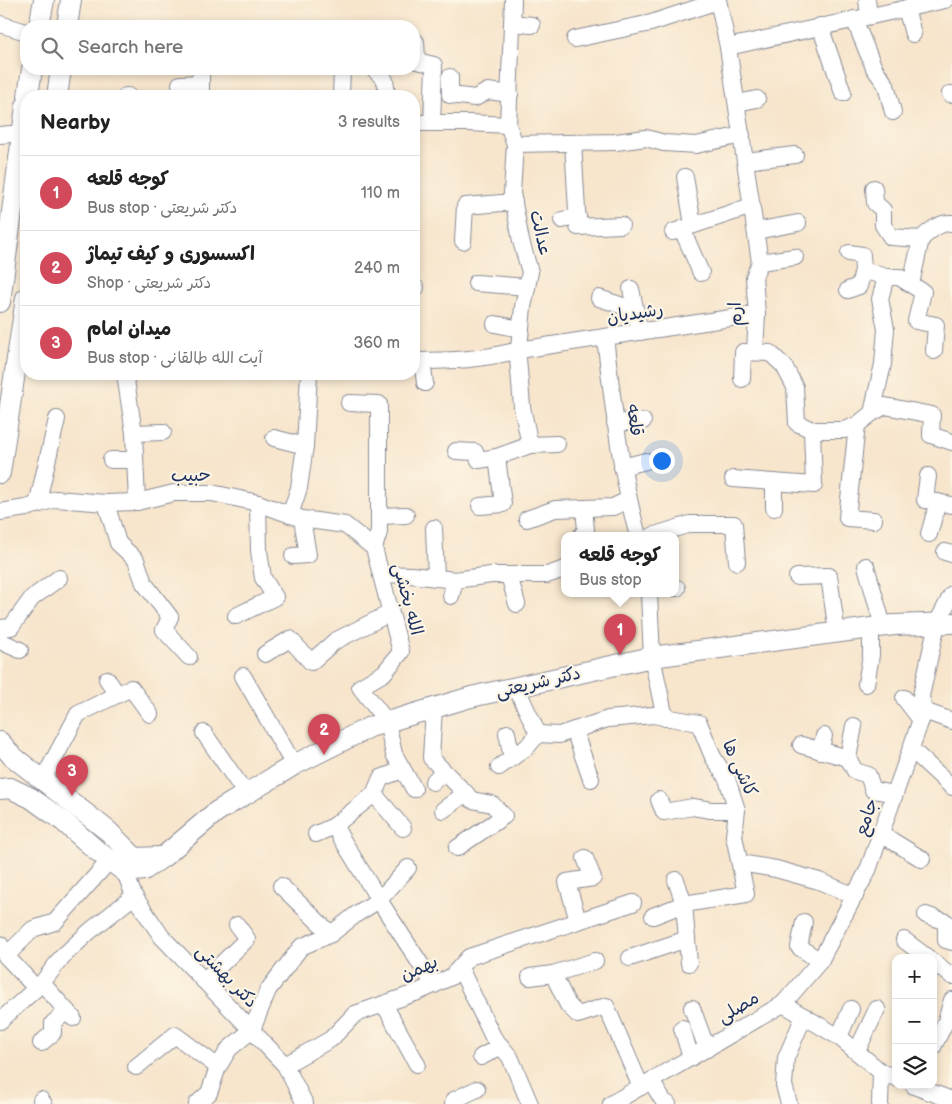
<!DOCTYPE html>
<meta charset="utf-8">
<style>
:root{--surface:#fff;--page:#f6f6f6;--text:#222;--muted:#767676;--line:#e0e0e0;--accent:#d1495b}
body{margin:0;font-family:"Balsamiq Sans","Playpen Sans Arabic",sans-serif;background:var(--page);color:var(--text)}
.controls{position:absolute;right:15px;bottom:15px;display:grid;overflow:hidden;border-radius:10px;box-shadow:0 2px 8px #0003}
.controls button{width:45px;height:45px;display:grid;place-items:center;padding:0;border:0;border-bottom:1px solid var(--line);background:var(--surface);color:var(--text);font:25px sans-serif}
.you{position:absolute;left:661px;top:460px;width:18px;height:18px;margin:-12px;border:4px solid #fff;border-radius:50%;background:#1a73e8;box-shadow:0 0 0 8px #1a73e833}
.badge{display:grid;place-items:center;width:32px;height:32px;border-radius:50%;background:var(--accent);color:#fff;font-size:16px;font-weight:700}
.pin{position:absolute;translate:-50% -41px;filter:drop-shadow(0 1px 2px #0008)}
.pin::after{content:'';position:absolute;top:26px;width:18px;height:15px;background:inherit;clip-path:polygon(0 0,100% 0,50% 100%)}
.popup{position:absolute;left:561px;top:532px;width:118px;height:65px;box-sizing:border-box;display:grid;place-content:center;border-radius:10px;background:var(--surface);filter:drop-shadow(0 1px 4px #0005);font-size:16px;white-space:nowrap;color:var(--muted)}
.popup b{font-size:19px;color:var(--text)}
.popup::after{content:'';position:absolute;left:50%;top:100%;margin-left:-10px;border:10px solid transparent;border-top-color:var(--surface)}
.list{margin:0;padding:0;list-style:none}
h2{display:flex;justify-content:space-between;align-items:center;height:65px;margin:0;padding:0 20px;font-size:21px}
h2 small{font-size:16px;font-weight:400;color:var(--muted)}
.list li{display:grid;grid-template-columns:32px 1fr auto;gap:15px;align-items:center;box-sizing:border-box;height:75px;padding:0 20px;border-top:1px solid var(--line)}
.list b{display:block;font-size:19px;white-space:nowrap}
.list p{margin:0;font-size:16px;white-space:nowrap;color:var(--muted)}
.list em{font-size:16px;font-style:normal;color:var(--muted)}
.icon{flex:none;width:28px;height:28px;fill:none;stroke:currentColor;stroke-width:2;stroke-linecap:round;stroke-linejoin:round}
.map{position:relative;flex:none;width:952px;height:1104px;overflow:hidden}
.search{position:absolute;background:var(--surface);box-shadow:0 2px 8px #0003;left:20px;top:20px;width:400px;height:55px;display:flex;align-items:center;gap:12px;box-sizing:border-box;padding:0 18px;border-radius:20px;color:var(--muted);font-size:19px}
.panel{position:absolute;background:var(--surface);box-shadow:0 2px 8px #0003;left:20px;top:90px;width:400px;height:290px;border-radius:20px}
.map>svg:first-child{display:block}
</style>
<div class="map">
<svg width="952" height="1104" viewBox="0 0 952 1104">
<rect width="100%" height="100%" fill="#fcf5e5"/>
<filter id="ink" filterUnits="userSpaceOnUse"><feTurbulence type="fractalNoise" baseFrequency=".02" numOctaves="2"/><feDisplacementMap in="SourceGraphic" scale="10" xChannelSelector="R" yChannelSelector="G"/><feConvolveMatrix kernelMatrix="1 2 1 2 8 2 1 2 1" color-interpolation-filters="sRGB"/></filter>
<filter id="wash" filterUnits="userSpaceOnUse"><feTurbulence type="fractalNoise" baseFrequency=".0096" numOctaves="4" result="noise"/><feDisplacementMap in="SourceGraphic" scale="20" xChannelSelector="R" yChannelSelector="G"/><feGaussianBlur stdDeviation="1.12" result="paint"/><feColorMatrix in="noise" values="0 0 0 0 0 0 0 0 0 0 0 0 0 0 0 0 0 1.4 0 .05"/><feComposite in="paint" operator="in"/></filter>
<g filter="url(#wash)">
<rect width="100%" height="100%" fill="#f7e5cc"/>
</g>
<g filter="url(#ink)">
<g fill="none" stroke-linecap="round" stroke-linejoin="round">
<g stroke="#898a95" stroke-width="18">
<g id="minor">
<path d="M 718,0 L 728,47 L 760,262 L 754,277 L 757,314 L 755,352"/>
<path d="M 867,0 L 869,16"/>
<path d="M 906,8 L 913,34"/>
<path d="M 854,19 L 874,68 L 886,85 L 893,112"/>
<path d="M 512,23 L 532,25"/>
<path d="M 0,24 L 26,32"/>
<path d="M 820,26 L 843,93"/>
<path d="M 575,39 L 651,23 L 718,1"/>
<path d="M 416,42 L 417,61 L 434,65 L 432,123"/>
<path d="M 728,47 L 945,0"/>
<path d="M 374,69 L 385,80 L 387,96"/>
<path d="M 450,77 L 450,95 L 475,98 L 488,91 L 510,94"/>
<path d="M 180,84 L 201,83"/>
<path d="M 950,94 L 952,94"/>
<path d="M 126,96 L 128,96"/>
<path d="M 201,96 L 201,69"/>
<path d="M 341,96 L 342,69"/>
<path d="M 737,103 L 757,99"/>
<path d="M 414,123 L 469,123 L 508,125"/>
<path d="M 0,135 L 22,133"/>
<path d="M 573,143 L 578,227 L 621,225"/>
<path d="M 515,144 L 616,142 L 646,138 L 664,143 L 696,145 L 742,135"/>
<path d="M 745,161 L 795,155"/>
<path d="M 685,177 L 693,225"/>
<path d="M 874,188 L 875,203 L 883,210 L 883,225 L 891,237 L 921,239 C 930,231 939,222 952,223"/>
<path d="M 562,220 L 578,217"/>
<path d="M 682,229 L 701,273"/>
<path d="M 756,231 L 798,223"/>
<path d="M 673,232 L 752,206"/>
<path d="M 463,241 L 465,206 L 514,202"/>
<path d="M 760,262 L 795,257"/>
<path d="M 863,270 L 886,277 L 899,277 L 923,292 L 916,321 L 936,325 L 934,351"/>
<path d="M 476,283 L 527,287"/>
<path d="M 911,284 L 921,239"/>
<path d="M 414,288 L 416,288"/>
<path d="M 631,289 L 640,332"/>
<path d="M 848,290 L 859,286 L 863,270 L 862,255 L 849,253"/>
<path d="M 599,298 L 635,310"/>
<path d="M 495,324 L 521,329"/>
<path d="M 605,337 C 613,404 620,471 638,536"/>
<path d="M 414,361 C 451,361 482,360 519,350 L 757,314"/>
<path d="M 422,361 L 425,383"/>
<path d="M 125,374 L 134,433 L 137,502"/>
<path d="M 742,379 L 743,352 L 770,353 L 784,366 L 795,387 L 797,423 L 812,430 L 844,430 L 857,425 L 872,413 L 885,406 L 932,415 L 931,435 L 952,442"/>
<path d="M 349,403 L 379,404 L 379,532 L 374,548"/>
<path d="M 872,413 L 883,364 L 886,329 L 880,299 L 886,277"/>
<path d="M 615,423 L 643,421"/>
<path d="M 857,425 L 847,518 L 874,520"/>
<path d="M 134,433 L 163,432"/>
<path d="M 274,438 L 305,446"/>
<path d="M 530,445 L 557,444"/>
<path d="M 456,451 L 475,452 L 479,460 L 497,457 L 530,445 L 522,407 L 518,358 L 523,307 L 530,272 L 521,241 L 512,193 L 515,144 L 508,125 L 513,0"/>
<path d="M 111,460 L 135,460"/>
<path d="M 622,467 L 646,461"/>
<path d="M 928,476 L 925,500 L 952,505"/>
<path d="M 733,479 L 814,485 L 812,430"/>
<path d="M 774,482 L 774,508"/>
<path d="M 106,503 L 118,543 L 136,560 L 144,583 L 170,617 L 164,630 L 189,657"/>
<path d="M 37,505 L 57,419"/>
<path d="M 480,506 L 503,504 L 497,457"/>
<path d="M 0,512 L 26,508 L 56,499 L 106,503 L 137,502 L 174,493 L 212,493 L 258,503 L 302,519 L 345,525 L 374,548"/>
<path d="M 290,515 L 299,488 L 305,446 L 309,374"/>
<path d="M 379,516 L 406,515"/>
<path d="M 527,519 L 555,509 L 613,507 L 628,500"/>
<path d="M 434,528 L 436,578"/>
<path d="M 929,534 L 938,502"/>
<path d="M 581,536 L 586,530 L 584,508"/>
<path d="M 652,536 L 690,524 L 734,524 L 737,562"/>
<path d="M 374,548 L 401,652 L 384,673 L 360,687 L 387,722 L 394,754 L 414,789"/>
<path d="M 945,552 L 952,554"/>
<path d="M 293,556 L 308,555 L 302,519"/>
<path d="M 866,566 L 883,626"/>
<path d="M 381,574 L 411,575 L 455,580 L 491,575 L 547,575 L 565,569"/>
<path d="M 509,575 L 517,604"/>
<path d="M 797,577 L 829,576 L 837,633"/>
<path d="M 675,588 L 677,588"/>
<path d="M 649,594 L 652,657 L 665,718"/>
<path d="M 451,596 L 455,580"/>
<path d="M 236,616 L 275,597 L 263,578 L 259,551 L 258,503"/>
<path d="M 0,628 L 11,627 L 32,598 L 59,578"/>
<path d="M 0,641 L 20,650"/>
<path d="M 265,654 L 290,639 L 311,662 L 335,641 L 390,613"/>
<path d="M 243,676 L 294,765"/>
<path d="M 107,679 L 117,694"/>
<path d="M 866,684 L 871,655 L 871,628"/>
<path d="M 516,687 L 538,734"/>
<path d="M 904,698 L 921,720"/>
<path d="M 434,708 L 431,758 L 472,800 L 492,804 L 504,816 L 457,848"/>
<path d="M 924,711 L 952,721"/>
<path d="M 854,726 L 848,758 L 855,771 L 868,775 L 873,790 L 895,794"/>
<path d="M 574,730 L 591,779"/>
<path d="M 204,733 L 246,794"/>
<path d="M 507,733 L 512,758"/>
<path d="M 538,734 L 559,735 L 608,719 L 653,715 L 699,723 L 713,757 L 727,779 L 737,810 L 734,836 L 746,894 L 684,904 L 689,963"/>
<path d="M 801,745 L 848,758"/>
<path d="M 911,749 L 952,787"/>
<path d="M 820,751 L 824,736"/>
<path d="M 499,767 L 527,747 L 538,734"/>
<path d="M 43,780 L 78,714 L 131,688 L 150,714"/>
<path d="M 433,782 L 443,772"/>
<path d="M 374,794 L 403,828"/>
<path d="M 659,800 L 664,812 L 693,807 L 711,810 L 737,810"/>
<path d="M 443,810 L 466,793"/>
<path d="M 334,826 L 379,900 L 434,985"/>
<path d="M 316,834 L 334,826 L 374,794 L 381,778 L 402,770"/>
<path d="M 881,834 L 922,859"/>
<path d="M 740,863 L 776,869 L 819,881 L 855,896"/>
<path d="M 125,872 L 134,896 L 162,937 L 285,1065 L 305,1104"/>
<path d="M 281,886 L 331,934"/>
<path d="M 926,915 L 946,922 L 946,940 L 952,942"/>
<path d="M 653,916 L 684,904 L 676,880"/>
<path d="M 578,921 L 567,882 L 593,878 L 585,858"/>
<path d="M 804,922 L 799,947 L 820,961"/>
<path d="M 904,940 L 928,958"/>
<path d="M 0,944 L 6,956 L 36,988"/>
<path d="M 6,956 L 33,929 L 55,922 L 110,860"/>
<path d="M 630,958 L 687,939"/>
<path d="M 933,962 L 952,976"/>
<path d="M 460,968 L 493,1037 L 510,1057 L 530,1104"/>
<path d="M 553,974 L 595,961"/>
<path d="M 530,977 L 553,974 L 568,1005 L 578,1015 L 606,1006 L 641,1087"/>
<path d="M 204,981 L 247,939 L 237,925"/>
<path d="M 42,983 L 73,1018"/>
<path d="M 384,1004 L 417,1064"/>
<path d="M 783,1004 L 839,1037 L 881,1072 L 896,1078"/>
<path d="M 692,1008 L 707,1049"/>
<path d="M 0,1021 L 42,983 L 62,957 L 90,931 L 134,896"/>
<path d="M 682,1028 L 691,1058"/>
<path d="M 839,1037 L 851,1009"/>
<path d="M 41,1043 L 53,1033 L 53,1023 L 67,1011"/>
<path d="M 933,1047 L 946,1021 L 952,1000"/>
<path d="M 857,1051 L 877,1009"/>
<path d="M 481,1057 L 501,1046"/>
<path d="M 285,1065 L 331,1039 L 355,1014 L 418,992 L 451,977 L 469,957 L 633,903"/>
<path d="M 136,1067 L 175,1035 L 218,1067"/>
<path d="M 651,1081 L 664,1102 L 668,1104"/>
<path d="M 914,1086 L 952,1100"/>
<path d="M 41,1100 L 44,1104"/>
<path d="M 197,1104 L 209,1093 L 218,1067 L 229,1049 L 252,1030 L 268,990 L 301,947 L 331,934 L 358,913 L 379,900 L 408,868"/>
<path d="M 453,1104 L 454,1100 L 477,1089"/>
<path d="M 611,1104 L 783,1004 L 820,961 L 868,870 L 924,711 L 921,696 L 937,623 L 952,594"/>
<path d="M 789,1104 L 784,1085 L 786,1058 L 804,1016"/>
<path d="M 880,1104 L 881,1072"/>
</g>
</g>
<g stroke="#898a95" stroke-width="22">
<g id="major">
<path d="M 39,26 L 44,0"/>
<path d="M 67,26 L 71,0"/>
<path d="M 28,96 L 32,69"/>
<path d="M 57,96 L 61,69"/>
<path d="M 0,302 L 26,106"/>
<path d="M 0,473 L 26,298"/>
<path d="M 0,742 L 12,756 L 108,831 L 135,858 L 161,857"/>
<path d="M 0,789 L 10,788 L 31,798 L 63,821 L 95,849 L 125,872 L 144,870 L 163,857 L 216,812 L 294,765 L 370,727 L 471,697 L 652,657 L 894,625 L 952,623"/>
</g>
</g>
<use href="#minor" stroke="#fff" stroke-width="16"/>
<use href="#major" stroke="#fff" stroke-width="20"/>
</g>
</g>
<g text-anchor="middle" stroke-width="4.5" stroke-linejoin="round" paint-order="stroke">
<g font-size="18" fill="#1b2f5e" stroke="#fcf5e5">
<text transform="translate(541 233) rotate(77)" y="6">عدالت</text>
<text transform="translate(635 313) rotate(-9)" y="6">رشیدیان</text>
<text transform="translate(735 314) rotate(-91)" y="6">ارم</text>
<text transform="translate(635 420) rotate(83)" y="6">قلعه</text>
<text transform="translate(191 475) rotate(-1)" y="6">حبیب</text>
<text transform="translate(408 599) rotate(75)" y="6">الله بخشی</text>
<text transform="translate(538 682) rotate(-13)" y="6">دکتر شریعتی</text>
<text transform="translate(740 768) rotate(66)" y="6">کاشی ها</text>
<text transform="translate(866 817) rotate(-71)" y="6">جامع</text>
<text transform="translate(419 968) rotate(-24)" y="6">بهمن</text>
<text transform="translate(227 976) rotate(46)" y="6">دکتر بهشتی</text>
<text transform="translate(738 1007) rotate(-31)" y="6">مصلی</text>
</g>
</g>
</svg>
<div class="controls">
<button>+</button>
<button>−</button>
<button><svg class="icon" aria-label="layers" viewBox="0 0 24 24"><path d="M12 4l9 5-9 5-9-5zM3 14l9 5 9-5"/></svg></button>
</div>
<div class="you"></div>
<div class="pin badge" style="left:620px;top:655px">1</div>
<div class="popup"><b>کوجه قلعه</b>Bus stop</div>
<div class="pin badge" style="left:324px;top:755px">2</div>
<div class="pin badge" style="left:72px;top:796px">3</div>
<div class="search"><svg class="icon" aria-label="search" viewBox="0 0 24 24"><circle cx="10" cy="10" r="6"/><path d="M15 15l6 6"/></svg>Search here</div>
<section class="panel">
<h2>Nearby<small>3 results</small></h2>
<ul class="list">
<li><span class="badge">1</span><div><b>کوجه قلعه</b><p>Bus stop · دکتر شریعتی</p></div><em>110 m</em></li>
<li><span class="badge">2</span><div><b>اکسسوری و کیف تیماژ</b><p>Shop · دکتر شریعتی</p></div><em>240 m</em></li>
<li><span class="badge">3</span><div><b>میدان امام</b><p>Bus stop · آیت الله طالقانی</p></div><em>360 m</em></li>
</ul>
</section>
</div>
